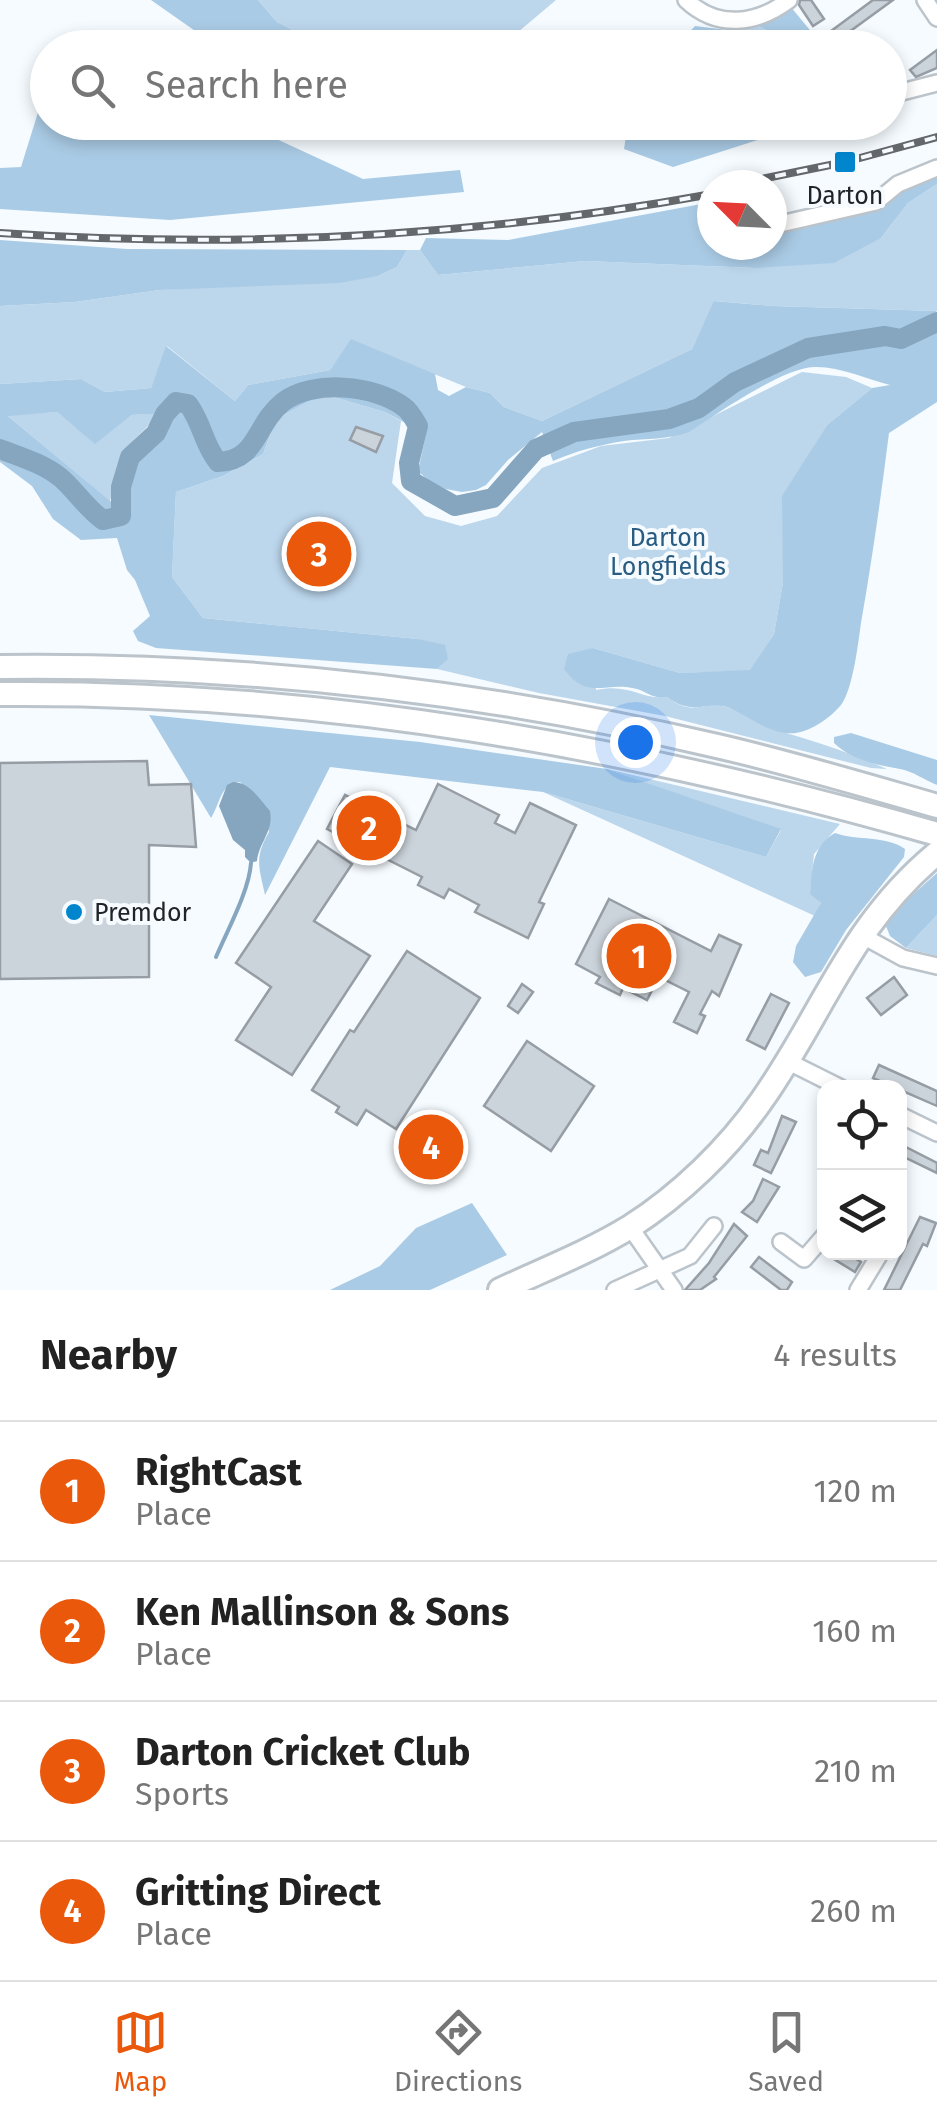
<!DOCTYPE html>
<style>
:root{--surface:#fff;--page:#f6f6f6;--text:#222;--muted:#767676;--line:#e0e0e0;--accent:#ea580c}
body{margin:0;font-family:"Fira Sans",sans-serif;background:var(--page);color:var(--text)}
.controls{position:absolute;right:30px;bottom:30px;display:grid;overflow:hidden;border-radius:20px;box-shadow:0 5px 15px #0003}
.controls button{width:90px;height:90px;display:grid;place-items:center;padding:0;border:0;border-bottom:2px solid var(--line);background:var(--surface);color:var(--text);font:50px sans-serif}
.compass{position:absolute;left:697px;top:170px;width:90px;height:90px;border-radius:50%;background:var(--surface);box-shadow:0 5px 15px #0003;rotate:294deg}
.you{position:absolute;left:635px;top:742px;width:35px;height:35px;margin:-25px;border:8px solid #fff;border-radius:50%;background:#1a73e8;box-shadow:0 0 0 15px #1a73e833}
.badge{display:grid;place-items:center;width:65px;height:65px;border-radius:50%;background:var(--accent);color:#fff;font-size:32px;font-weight:700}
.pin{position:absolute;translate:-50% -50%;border:5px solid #fff;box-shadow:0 2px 10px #0006}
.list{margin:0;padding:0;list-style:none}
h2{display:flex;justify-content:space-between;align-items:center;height:130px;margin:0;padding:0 40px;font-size:42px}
h2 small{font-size:32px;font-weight:400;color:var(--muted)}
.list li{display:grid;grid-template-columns:65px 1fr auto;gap:30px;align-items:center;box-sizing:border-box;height:140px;padding:0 40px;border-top:2px solid var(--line)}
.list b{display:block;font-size:38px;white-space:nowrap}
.list p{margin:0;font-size:32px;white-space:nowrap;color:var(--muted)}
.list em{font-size:32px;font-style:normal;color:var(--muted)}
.icon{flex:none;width:55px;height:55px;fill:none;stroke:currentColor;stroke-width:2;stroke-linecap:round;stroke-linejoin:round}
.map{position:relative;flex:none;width:937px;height:1290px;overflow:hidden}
.search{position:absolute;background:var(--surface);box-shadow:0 5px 15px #0003;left:30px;right:30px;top:30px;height:110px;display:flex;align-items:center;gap:25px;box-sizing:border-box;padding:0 35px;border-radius:55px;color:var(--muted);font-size:38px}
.sheet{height:690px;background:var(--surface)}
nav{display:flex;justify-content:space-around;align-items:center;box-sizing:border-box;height:140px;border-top:2px solid var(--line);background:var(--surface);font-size:28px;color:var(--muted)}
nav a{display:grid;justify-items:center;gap:5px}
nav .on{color:var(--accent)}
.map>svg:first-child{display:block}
</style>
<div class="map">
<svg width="937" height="1290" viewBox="0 0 937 1290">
<rect width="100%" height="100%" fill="#f5fbff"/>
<g fill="#bcd6ec">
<path d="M 258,0 L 556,0 L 499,48 L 328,47 L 277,22 Z"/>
<path d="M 759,26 L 794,47 L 746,47 L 737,31 Z"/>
<path d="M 937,184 L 937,311 L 773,306 L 715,301 L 692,349 L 542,421 L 504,407 L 490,393 L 466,387 L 351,340 L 330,370 L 248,385 L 235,401 L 167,346 L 151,388 L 105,392 L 81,379 L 0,384 L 0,306 L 75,302 L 160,290 L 378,276 L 397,267 L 407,250 L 420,250 L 438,275 L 585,261 L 755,268 L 881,238 L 908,203 Z"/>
<path d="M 802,372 L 846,377 L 872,388 L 827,425 L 783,496 L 783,582 L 774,634 L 750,671 L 680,673 L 593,648 L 596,690 C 631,683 640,700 667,697 C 695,718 702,700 726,707 C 743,711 758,725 776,730 C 814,741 851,753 887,769 L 871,768 L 665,716 L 539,693 L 437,669 L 448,658 L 418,639 L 203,618 L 172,577 L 176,492 L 223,476 L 263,454 L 276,419 L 323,394 L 385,412 L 401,421 L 392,483 L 425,516 L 461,526 L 497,516 L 542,468 L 601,446 L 669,438 Z"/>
<path d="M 57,412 L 95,443 L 132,415 L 161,413 L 122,452 L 110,501 L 7,415 Z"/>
<path d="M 607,769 L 840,824 L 814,854 L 810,893 L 821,903 L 815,916 L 543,792 L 766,857 L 781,830 Z"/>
<path d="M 937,915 L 937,956 L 906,948 Z"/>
</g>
<g fill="#aacbe5" fill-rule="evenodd">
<path d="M 151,0 L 258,0 L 277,22 L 328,47 L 218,47 Z"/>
<path d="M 790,6 L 824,47 L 794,47 L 759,26 Z"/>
<path d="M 695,26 L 737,31 L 746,47 L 676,47 Z"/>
<path d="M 40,106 L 47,106 L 48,122 L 188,123 L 270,136 L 363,179 L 460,170 L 464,192 L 170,220 L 0,209 L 0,168 L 21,167 Z"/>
<path d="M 628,123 L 628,122 L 811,123 L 673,167 L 624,149 Z"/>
<path d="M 937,176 L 937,184 L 908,203 L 881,238 L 834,263 L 755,268 L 585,261 L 438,275 L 420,250 L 426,238 L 508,240 L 712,202 L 712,245 L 772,245 L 772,226 L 876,202 L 909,182 Z"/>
<path d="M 0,240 L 127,249 L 407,250 L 397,267 L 378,276 L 339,283 L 160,290 L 75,302 L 0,306 Z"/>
<path d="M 714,301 L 773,306 L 937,311 L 908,330 L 913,336 L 937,326 L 937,402 L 889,433 C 881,497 872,560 861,623 C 858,644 853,689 841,705 C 830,718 813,730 796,733 C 773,736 751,718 732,709 C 708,698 695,718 667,697 C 653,699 649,693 637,689 C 605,680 589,702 564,669 L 568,654 L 593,648 L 680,673 L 750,670 L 774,634 L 783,582 L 782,496 L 827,425 L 872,388 L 890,385 C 866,379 839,366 814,367 C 782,368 717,414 689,432 C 668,440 647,438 624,441 C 599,445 576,451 553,461 L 542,432 L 508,460 L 486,485 L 476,490 L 462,492 L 446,489 L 430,482 L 418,471 L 426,434 L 385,412 L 323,394 L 276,419 L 263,454 L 223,476 L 176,492 L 172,577 L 203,618 L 418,639 L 445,645 L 448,659 L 437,669 L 156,648 L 138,641 L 133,631 L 150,616 L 135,580 L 127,570 L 117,538 L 81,540 L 53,519 L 32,486 L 0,462 L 0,384 L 81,379 L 105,392 L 151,388 L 166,346 L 235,401 L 248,385 L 330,370 L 351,339 L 435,374 L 438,390 L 449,396 L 466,387 L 490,393 L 504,407 L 542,421 L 692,349 ZM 57,412 L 95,444 L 132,415 L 172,413 L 165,420 L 152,447 L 141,456 L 127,485 L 126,514 L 8,416 Z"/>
<path d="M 149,715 L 420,742 L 607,769 L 781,829 L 766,857 L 543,792 L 330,767 L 265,895 C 259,867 254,858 269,832 L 262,802 L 240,782 C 221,782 220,804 211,818 Z"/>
<path d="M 851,733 L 937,760 L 937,785 C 925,780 912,771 900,769 C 877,765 852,760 834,743 L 834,737 Z"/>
<path d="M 835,833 C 857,841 885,835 905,849 L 904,857 L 846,930 L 821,972 L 805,977 L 793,962 L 796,946 L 821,903 L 810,894 C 812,869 812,846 835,833 Z"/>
<path d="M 937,873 L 937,915 L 906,948 L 890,936 L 886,926 L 900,906 Z"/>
<path d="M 472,1203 L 507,1255 L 430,1290 L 330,1290 L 380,1266 L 416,1228 Z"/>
</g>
<path fill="#86a6bf" d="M 233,782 C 250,782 260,800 270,811 C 274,831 259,842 257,861 L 251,863 L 245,857 L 245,850 L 233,840 L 219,806 L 227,785 Z"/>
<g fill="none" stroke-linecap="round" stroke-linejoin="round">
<path stroke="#86a6bf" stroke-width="4" d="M 216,957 C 228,929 249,891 251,863"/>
<path stroke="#86a6bf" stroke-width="20" d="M 0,449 C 21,457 44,464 61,478 C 76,491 86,508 103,520 L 121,516 L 121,487 L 130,457 L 156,433 L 165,414 L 176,402 L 188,404 C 203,424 203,444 218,462 C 258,461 255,424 283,402 C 313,379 375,385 404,407 C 410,411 414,419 418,426 L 409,463 L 411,481 L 455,506 L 493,498 L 536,449 L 574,432 L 669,419 L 699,408 L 735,382 L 808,348 L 885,336 L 901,339 L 937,322"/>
</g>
<g fill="#ccd4db" stroke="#969da4" stroke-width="2.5">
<path d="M 800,0 L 811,0 L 824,19 L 813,26 L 799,5 Z"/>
<path d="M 873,0 L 893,0 L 834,43 L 827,34 Z"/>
<path d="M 937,50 L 937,68 L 916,77 L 910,70 Z"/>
<path d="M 356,427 L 383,436 L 376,452 L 350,440 Z"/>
<path d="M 147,761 L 149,785 L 191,784 L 196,847 L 149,845 L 149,977 L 0,979 L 0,763 Z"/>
<path d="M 438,784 L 499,815 L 495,823 L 515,833 L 530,803 L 576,825 L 539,902 L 544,904 L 528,938 L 475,912 L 479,905 L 449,889 L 444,898 L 418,885 L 422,877 L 327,829 L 345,795 L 416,830 Z"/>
<path d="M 318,841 L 352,864 L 314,921 L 370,956 L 292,1075 L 236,1040 L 271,987 L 236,963 Z"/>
<path d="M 609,899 L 711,951 L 719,935 L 741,945 L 719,996 L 712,991 L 700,1014 L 705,1016 L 697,1033 L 674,1022 L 689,992 L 659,977 L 647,1000 L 623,988 L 620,995 L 596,983 L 600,977 L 576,964 Z"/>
<path d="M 407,951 L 480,998 L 396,1129 L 366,1110 L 357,1125 L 336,1112 L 339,1107 L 312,1090 L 350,1030 L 354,1032 Z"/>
<path d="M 894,977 L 907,995 L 881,1015 L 867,998 Z"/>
<path d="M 522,984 L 533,992 L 518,1013 L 508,1006 Z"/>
<path d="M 771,994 L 789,1003 L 765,1049 L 747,1040 Z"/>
<path d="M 527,1041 L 594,1086 L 551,1151 L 484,1106 Z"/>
<path d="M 879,1065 L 937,1091 L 937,1106 L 873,1078 Z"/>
<path d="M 782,1116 L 796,1122 L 771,1173 L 754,1165 L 761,1150 L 768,1153 Z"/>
<path d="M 429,1130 L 447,1142 L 433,1164 L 415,1151 Z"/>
<path d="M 900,1144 L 937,1163 L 937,1173 L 900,1155 Z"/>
<path d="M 763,1179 L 779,1187 L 757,1222 L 742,1212 L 753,1201 Z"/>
<path d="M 920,1217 L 936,1223 L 927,1246 L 923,1244 L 900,1290 L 884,1290 Z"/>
<path d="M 734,1224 L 747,1236 L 714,1277 L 716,1279 L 700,1290 L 685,1290 L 709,1263 Z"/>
<path d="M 844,1252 L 861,1262 L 855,1272 L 824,1253 Z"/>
<path d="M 759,1257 L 792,1282 L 787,1290 L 781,1290 L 751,1267 Z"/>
</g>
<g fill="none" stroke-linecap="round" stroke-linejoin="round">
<g stroke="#bcc4cb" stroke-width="20">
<g id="minor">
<path d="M 686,0 C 718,30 757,24 789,0"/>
<path d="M 925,0 L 937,18"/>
<path d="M 890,95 L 937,83"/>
<path d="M 776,225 L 876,202 L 898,184 L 937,168"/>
<path d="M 861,935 L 903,958 L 937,966"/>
<path d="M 787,1061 L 841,1088"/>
<path d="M 900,1115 L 937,1133"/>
<path d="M 630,1227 L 674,1290"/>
<path d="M 781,1242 L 804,1259 L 824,1236"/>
<path d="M 615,1290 L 690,1256 L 714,1226"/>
<path d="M 858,1290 L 881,1252"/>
</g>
</g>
<g stroke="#bcc4cb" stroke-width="28">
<g id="highway">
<path d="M 0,667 C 240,664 483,691 717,746 C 791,763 864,785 937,806"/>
<path d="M 0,694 C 321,691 630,746 937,834"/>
<path d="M 500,1290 C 543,1270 589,1252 630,1227 C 680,1195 728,1149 762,1100 C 824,1012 849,926 937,853"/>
</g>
</g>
<use href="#minor" stroke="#fff" stroke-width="15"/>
<use href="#highway" stroke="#fff" stroke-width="22"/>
<g stroke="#64686b" stroke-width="8">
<g id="rail">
<path d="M 732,185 L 845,162 L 937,137"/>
<path d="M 0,233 C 239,249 476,237 712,194"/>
</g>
</g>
<use href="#rail" stroke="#f5fbff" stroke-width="4" stroke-dasharray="11" stroke-linecap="butt"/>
</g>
<g fill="#0185cd" stroke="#f5fbff" stroke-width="4">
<rect x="833" y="150" width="24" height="24" rx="5"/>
<circle cx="74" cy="912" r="10"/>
</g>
<g text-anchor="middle" stroke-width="8" stroke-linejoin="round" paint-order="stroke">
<g font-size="25" fill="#212427" stroke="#f5fbff">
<text x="845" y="204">Darton</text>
<text x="94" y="921" text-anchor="start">Premdor</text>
</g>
<g font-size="25" fill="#2a5c81" stroke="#f5fbff">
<text x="668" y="546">Darton<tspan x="668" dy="29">Longfields</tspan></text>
</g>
</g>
</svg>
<div class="controls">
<button><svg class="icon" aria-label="locate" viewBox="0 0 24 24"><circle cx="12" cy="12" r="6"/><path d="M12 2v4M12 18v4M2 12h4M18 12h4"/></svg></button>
<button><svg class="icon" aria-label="layers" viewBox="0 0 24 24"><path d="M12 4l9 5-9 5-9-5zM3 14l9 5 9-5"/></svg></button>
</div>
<svg class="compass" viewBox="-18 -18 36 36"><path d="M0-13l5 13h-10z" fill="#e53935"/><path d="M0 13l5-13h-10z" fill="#767676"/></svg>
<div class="you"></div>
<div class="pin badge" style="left:639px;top:956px">1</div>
<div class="pin badge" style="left:369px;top:828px">2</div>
<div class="pin badge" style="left:319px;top:554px">3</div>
<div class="pin badge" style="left:431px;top:1147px">4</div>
<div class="search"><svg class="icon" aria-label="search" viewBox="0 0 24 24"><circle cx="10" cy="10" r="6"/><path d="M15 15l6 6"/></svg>Search here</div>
</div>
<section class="sheet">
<h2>Nearby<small>4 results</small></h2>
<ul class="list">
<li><span class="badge">1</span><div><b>RightCast</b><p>Place</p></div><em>120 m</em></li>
<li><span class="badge">2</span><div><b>Ken Mallinson &amp; Sons</b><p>Place</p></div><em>160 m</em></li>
<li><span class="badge">3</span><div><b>Darton Cricket Club</b><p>Sports</p></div><em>210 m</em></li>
<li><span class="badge">4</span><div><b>Gritting Direct</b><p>Place</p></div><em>260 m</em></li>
</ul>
</section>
<nav>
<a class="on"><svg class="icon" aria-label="map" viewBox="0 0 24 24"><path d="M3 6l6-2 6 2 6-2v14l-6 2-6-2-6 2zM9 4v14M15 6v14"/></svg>Map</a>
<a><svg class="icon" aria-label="directions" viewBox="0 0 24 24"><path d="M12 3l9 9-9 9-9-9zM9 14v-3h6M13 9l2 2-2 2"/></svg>Directions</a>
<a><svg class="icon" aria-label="saved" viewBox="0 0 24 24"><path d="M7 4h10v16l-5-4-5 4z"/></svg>Saved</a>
</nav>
